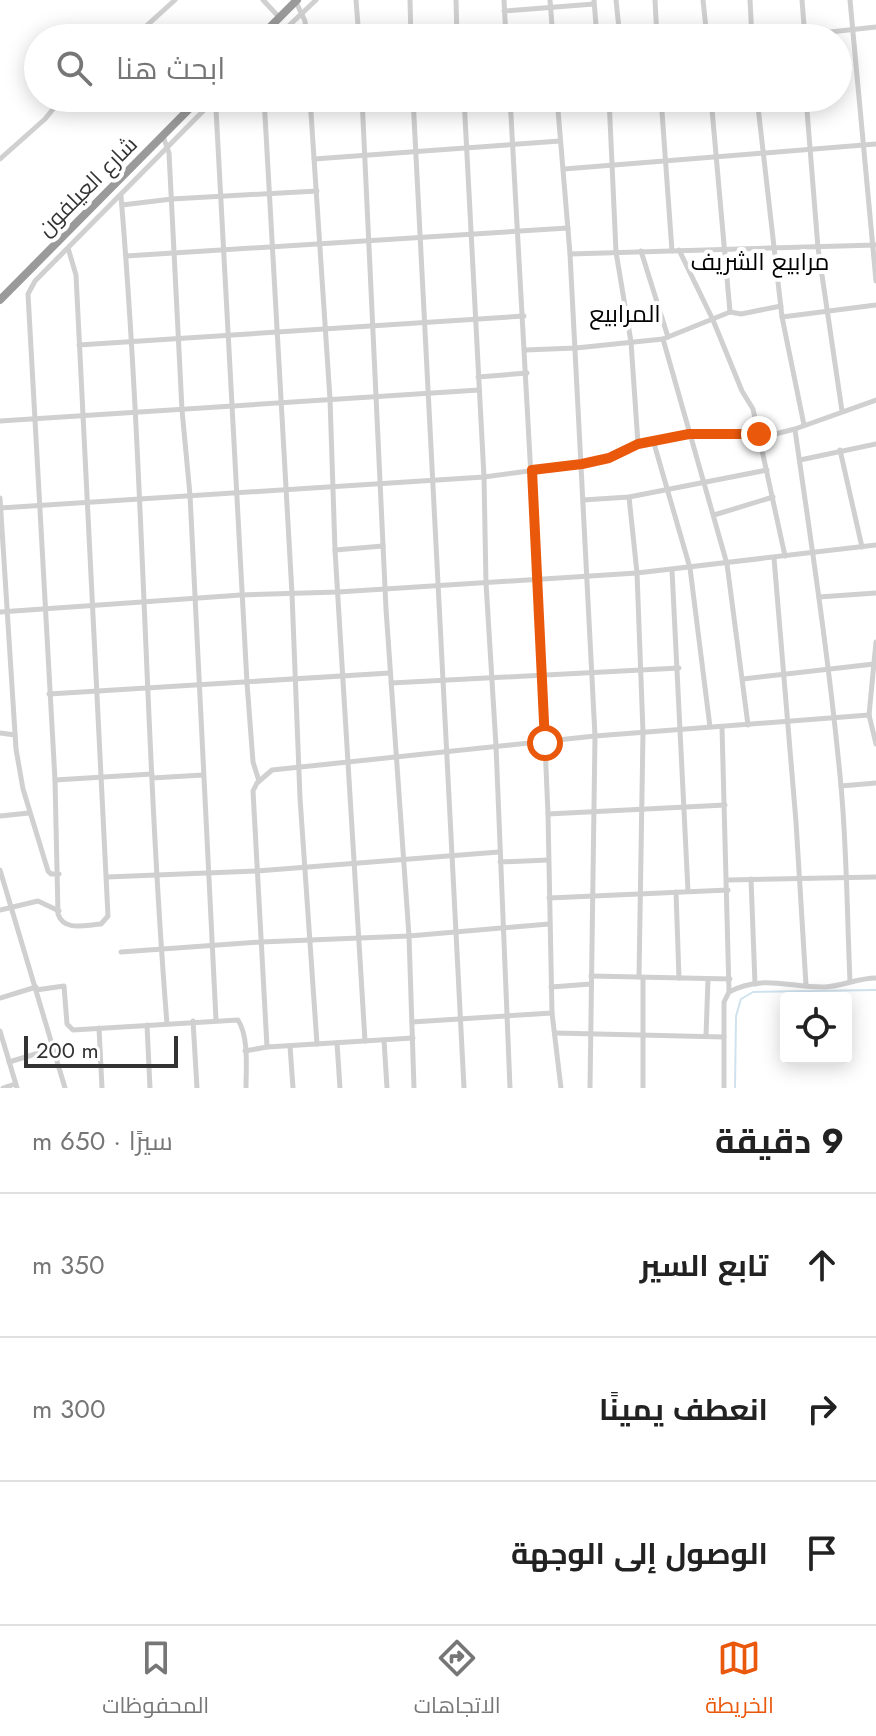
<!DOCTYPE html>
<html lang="ar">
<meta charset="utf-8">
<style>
:root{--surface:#fff;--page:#f2f2f2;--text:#222;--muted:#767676;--line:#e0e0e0;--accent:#ea580c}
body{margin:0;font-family:Jost,Cairo,sans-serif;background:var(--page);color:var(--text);direction:rtl}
.controls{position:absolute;right:24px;bottom:24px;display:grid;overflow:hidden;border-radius:8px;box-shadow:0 4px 20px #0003}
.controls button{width:72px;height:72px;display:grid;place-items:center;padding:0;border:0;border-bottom:2px solid var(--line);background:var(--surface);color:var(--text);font:40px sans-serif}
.scale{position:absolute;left:24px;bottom:20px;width:154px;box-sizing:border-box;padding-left:8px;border:4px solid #333;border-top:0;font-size:22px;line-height:28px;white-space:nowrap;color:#333;-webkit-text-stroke:6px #fff;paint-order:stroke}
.stop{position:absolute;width:24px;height:24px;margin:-18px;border:6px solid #ea580c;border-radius:50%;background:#fff}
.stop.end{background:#ea580c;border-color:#fff;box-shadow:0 2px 8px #0008}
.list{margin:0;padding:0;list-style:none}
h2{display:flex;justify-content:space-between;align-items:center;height:104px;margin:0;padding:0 32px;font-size:34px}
h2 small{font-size:26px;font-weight:400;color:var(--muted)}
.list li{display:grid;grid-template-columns:52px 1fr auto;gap:24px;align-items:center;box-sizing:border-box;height:144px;padding:0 32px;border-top:2px solid var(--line)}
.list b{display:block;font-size:30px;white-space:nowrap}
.list em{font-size:26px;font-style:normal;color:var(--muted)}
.icon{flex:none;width:44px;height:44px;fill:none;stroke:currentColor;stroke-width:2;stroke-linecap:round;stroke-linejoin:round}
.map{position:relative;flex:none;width:876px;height:1088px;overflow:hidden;direction:ltr}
.search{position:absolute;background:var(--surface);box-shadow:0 4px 20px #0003;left:24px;right:24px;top:24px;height:88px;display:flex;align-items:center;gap:20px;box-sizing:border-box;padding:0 28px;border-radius:44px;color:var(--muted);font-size:30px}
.sheet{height:536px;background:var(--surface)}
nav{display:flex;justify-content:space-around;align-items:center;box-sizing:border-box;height:112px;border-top:2px solid var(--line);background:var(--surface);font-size:22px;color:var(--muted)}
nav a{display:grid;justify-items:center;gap:4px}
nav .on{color:var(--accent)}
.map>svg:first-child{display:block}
</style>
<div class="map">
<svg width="876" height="1088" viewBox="0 0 876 1088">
<rect width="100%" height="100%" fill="#fff"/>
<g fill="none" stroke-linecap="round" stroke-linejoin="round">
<path stroke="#cfe2ee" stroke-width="2" d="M 735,1088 L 736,1016 L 741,999 L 753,992 L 876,990"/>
<g stroke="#d0d0d0" stroke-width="5">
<path d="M 263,0 L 279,17"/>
<path d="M 356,0 L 359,38"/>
<path d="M 410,0 L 411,38"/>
<path d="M 456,0 L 457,38"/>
<path d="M 504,0 L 506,38"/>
<path d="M 550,0 L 553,38"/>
<path d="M 594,0 L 597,38"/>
<path d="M 616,0 L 620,38"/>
<path d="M 655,0 L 657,38"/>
<path d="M 703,0 L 707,38"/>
<path d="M 750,0 L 752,38"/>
<path d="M 802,0 L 805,38"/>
<path d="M 850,0 L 876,281"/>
<path d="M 296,2 L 305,21 L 307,38"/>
<path d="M 504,11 L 594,4"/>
<path d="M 133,38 L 175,0"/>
<path d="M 276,38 L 316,0"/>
<path d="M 775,38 L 876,27"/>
<path d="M 264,98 L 292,594 L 300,798 L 317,1044"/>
<path d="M 310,98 L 330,399 L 335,550 L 365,1041"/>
<path d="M 362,98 L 386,609 L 409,936 L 414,1088"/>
<path d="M 413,98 L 464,1088"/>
<path d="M 464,98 L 484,477 L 486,583 L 496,746 L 510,1088"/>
<path d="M 510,98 L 542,675 L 548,814 L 552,1013 L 561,1088"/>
<path d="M 557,98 L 570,254 L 595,736 L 590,1088"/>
<path d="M 609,98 L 616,252 L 631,342 L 638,444"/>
<path d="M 661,98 L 672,251"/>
<path d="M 711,98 L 730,312"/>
<path d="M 757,98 L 782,317 L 804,425"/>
<path d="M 806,98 L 818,248 L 842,411"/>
<path d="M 213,99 L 216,109 L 247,683 L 253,762 L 259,781"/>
<path d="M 610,105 L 661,103"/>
<path d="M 163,136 L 169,153 L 182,410 L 190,495 L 216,1020"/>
<path d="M 0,159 L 45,119 L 62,98"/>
<path d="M 314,159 L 560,141"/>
<path d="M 564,169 L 876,144"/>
<path d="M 121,196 C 144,471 145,748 167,1024"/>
<path d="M 122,205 L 172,199 L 317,191"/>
<path d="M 68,248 L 76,275 L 108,916 L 101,924 C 86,925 64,932 58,914 L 55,780 L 28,294 L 35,281 L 216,98"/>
<path d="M 679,250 L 713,320 L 742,391 L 753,409 L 785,556"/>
<path d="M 641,251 L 668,337"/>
<path d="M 570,254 L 876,245"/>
<path d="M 126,256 L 568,228"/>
<path d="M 782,317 L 876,305"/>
<path d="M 663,339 L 727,564 L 748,725"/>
<path d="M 79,345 L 524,316"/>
<path d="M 525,350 L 576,348 L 663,339 L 730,312 L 741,314 L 781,306"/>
<path d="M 478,377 L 527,373"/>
<path d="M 0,421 L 479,390"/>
<path d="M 795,430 C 812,548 830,667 841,786 C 847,851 847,916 850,981"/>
<path d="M 653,440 L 690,568 L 710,727"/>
<path d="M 840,450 L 862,547"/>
<path d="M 800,460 L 876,444"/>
<path d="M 629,497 L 637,573 L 643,732 L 639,977"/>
<path d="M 0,498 L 16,749 L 23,789 L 48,871 L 51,874 L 59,874"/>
<path d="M 583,500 L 629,497 L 767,470"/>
<path d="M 0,508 L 484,477 L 582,464 L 609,458 L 653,440 L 689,434 L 771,435 L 795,429 L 876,400"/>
<path d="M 714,515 L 773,497"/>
<path d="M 335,550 L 383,546"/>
<path d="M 774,558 L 796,822 L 806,985"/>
<path d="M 672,570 L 688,891"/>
<path d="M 819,597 L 876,593"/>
<path d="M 0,612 L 241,595 L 338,592 L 637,573 L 876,545"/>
<path d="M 876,642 L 869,715 L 876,744"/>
<path d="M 743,679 L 874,664"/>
<path d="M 391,683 L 679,668"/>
<path d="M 49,694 L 390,673"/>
<path d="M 722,727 L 729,992"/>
<path d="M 0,733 L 15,735"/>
<path d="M 152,778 L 203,775"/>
<path d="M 55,780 L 152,774"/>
<path d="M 841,786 L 876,783"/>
<path d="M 548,814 L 725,805"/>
<path d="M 0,816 L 29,813"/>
<path d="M 500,862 L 548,860"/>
<path d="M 0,870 L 65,1088"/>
<path d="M 107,877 L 257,871 L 499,852"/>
<path d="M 751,879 L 755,984"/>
<path d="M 728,880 L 876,877"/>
<path d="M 676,892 L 679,978"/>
<path d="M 549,898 L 728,890"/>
<path d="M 0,910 L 38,901 L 59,911"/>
<path d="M 121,952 L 261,942 L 409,936 L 549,924"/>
<path d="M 591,976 L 730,979"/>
<path d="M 551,987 L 591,984"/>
<path d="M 36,990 L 64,986 L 67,1024 L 73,1030 L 238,1020 C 249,1037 246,1068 246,1088"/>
<path d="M 0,998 L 36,987"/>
<path d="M 193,1021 L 197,1088"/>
<path d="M 412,1022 L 552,1013"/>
<path d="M 147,1025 L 150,1088"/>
<path d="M 99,1028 L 102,1088"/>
<path d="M 0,1031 L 17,1088"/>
<path d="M 555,1033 L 724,1037"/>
<path d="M 706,1036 L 708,979"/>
<path d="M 384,1040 L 387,1088"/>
<path d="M 337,1043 L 340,1088"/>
<path d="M 290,1046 L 293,1088"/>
<path d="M 267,1047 L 253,791 L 257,783 L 272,770 L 595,736 L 869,715"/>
<path d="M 245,1051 L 267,1047 L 413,1038"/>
<path d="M 9,1062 L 52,1049"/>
<path d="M 3,1088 L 15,1084"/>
<path d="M 643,1088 L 643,978"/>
<path d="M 724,1088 L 724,1002 L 729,992 C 762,974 791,988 825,987 C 843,986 858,978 876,978"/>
</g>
<g stroke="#9a9a9a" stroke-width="8">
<path d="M 259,38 L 297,0"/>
<path d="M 0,300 L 200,98"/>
</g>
</g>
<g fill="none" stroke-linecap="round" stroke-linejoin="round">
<path stroke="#ea580c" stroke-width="10" d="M 545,743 L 532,470 L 582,464 L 609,458 L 638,444 L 689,434 L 759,434"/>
</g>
<g text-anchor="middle" stroke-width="8" stroke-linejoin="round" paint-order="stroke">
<g font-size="22" fill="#333" stroke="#fff">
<text transform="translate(87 186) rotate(-45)" y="8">شارع العيلفون</text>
</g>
<g font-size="24" fill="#000" stroke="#fff">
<text x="760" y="270">مرابيع الشريف</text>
<text x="625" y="322">المرابيع</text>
</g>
</g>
</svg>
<div class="controls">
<button><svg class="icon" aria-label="locate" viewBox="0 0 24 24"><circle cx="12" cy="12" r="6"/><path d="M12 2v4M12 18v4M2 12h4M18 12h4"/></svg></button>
</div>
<div class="scale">200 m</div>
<div class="stop" style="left:545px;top:743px"></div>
<div class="stop end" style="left:759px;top:434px"></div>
<div class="search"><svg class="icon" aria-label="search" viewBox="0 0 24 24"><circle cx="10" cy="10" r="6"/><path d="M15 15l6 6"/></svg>ابحث هنا</div>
</div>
<section class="sheet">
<h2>9 دقيقة<small>سيرًا · 650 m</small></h2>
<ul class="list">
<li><svg class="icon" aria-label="ahead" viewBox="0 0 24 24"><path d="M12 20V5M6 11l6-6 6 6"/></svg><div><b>تابع السير</b></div><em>350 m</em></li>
<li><svg class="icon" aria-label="right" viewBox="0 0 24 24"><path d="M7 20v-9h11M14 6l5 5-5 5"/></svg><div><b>انعطف يمينًا</b></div><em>300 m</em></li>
<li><svg class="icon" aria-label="arrive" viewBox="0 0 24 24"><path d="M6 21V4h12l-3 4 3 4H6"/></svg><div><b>الوصول إلى الوجهة</b></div></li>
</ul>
</section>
<nav>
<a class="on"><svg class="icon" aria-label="map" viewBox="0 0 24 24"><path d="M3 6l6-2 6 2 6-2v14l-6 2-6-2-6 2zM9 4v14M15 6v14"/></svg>الخريطة</a>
<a><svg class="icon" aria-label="directions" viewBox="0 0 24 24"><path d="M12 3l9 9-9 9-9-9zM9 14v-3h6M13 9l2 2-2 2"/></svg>الاتجاهات</a>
<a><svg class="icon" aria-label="saved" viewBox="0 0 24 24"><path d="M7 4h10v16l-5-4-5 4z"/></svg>المحفوظات</a>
</nav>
